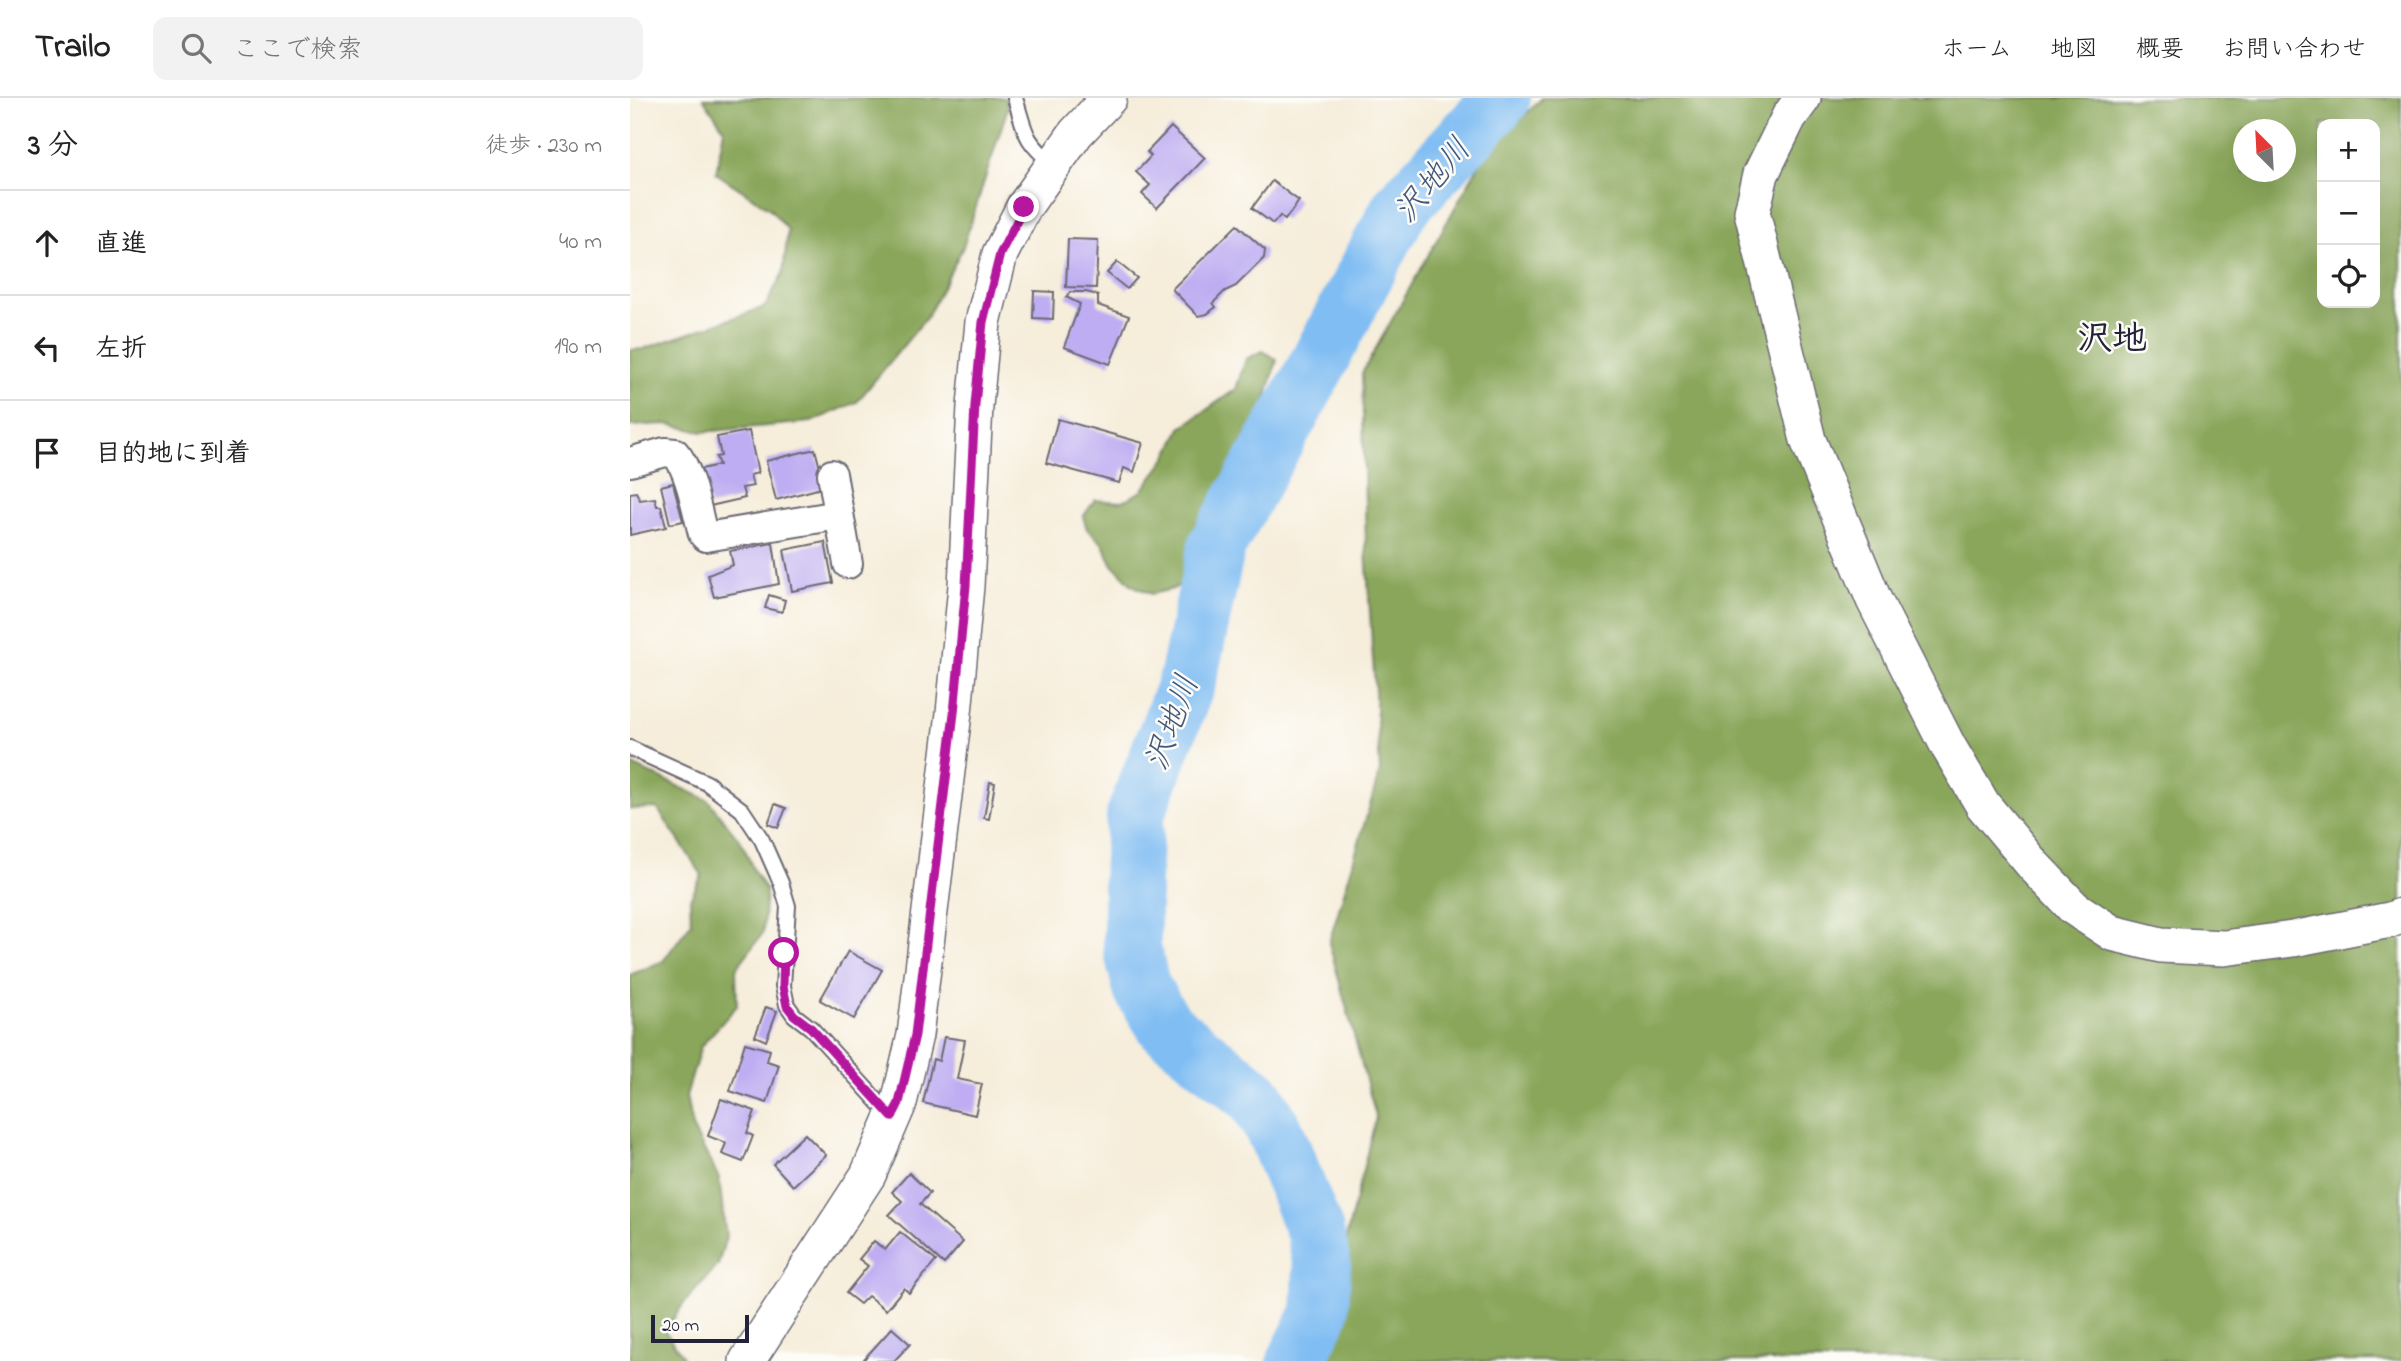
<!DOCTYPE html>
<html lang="ja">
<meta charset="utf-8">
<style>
:root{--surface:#fff;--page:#f2f2f2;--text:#222;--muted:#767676;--line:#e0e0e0}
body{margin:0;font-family:"Indie Flower","Klee One",sans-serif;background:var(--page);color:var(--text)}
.controls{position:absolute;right:21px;top:21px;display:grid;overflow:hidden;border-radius:14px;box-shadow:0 7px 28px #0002}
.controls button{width:63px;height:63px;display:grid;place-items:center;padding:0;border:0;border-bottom:2px solid var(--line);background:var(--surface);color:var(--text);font:35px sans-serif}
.compass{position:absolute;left:1603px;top:21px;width:63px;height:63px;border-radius:50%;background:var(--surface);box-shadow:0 7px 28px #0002;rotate:336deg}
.scale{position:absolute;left:21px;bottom:18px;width:98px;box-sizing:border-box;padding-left:7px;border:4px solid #22223b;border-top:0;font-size:19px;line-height:24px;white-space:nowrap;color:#22223b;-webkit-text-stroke:5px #fdfcf7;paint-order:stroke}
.stop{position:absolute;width:21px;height:21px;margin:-16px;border:5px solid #b5179e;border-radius:50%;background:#fff}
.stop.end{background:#b5179e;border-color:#fff;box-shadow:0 2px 7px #0008}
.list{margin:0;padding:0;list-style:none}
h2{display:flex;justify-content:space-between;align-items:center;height:91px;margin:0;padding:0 28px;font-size:30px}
h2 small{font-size:23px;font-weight:400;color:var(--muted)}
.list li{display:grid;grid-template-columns:46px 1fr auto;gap:21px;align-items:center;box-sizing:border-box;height:105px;padding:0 28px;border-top:2px solid var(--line)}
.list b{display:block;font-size:26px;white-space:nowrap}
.list em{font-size:23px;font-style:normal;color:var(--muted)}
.icon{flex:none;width:38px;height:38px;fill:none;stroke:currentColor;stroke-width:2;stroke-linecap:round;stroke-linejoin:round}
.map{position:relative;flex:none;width:1771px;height:1263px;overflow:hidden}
header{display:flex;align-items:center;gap:42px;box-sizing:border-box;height:98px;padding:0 35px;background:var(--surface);border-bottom:2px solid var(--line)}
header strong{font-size:33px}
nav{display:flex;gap:38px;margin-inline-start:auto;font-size:24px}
.search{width:490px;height:63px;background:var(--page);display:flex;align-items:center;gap:18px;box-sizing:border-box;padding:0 24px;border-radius:14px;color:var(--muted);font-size:26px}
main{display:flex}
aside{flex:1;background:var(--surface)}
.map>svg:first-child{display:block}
</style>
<header>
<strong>Trailo</strong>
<div class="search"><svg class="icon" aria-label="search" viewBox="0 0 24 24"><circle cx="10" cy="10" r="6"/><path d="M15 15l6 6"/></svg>ここで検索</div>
<nav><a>ホーム</a><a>地図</a><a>概要</a><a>お問い合わせ</a></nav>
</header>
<main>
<aside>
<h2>3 分<small>徒歩 · 230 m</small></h2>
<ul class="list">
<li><svg class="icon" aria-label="ahead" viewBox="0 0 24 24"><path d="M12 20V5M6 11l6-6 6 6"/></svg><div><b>直進</b></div><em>40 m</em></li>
<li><svg class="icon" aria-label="left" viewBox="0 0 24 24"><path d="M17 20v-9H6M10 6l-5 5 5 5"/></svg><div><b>左折</b></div><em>190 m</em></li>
<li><svg class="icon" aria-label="arrive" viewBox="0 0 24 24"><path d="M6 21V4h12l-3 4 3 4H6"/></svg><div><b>目的地に到着</b></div></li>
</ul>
</aside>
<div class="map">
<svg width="1771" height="1263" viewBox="0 0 1771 1263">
<rect width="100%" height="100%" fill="#fdfcf7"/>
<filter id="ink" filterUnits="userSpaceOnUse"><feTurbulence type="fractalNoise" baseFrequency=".0143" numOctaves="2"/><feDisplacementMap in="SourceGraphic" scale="14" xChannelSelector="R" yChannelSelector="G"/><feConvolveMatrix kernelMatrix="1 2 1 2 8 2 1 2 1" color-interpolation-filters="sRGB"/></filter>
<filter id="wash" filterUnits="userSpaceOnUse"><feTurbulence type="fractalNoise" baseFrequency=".00686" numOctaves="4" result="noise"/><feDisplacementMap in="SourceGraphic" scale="28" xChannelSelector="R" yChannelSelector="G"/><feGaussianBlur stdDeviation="1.57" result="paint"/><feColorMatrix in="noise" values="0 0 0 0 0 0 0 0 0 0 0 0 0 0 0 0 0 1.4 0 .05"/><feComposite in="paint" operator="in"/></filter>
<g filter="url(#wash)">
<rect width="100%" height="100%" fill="#f6edda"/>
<g fill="#89a65a" stroke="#56644a" stroke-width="2" fill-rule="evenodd">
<path d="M 73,0 L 375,0 L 378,9 L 333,149 L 297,219 L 227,304 L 181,324 L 72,334 L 37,326 L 0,328 L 0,252 L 13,251 L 135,209 L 153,175 L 158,132 L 140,111 L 86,75 L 94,31 Z"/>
<path d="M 912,0 L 1771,0 L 1771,1263 L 675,1263 L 700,1205 L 746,1019 L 699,845 L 750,673 L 736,452 L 732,275 L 854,58 ZM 1692,26 L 1745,26 L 1745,205 L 1692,205 ZM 1614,32 L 1656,32 L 1656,74 L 1614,74 Z"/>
<path d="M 633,253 L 647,262 L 635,304 L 618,349 L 587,397 L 577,440 L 564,460 L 559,481 L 543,491 L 521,496 L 502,487 L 483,467 L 472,445 L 457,431 L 453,419 L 465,402 L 491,404 L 511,394 L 537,359 L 551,330 L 606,291 L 616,261 Z"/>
<path d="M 0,666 L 78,702 L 112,745 L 124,773 L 136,793 L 133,835 L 106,871 L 107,908 L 71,948 L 56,998 L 62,1029 L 89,1080 L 96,1139 L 88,1167 L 55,1204 L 35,1233 L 53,1259 L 53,1263 L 0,1263 L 0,877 L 33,863 L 61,825 L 60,801 L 72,777 L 27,710 L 0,711 Z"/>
</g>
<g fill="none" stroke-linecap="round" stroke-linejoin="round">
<path stroke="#80bdf3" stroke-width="58" d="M 666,1263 L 690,1215 L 692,1167 L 685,1134 L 646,1036 L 625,999 L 536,929 L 512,891 L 502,850 L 502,783 L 505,718 L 558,581 L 587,447 L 674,292 L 770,110 L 872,0"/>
</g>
<g id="blocks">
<g fill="#beadf2">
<path d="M 541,29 L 575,60 L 527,110 L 512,96 L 520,87 L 506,74 L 521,58 L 517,54 Z"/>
<path d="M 642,83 L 669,103 L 655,122 L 650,118 L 643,126 L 622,110 Z"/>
<path d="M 607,127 L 635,152 L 634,160 L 606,188 L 595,193 L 583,205 L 586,209 L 577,216 L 568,218 L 542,191 Z"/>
<path d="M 438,141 L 468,142 L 466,190 L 436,189 Z"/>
<path d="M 487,164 L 507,180 L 497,191 L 477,175 Z"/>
<path d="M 404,193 L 424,194 L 423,221 L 403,220 Z"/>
<path d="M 440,194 L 456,194 L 468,197 L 468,207 L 499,218 L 480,266 L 434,249 L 450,206 L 436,199 Z"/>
<path d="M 428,321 L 513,345 L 504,374 L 494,370 L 489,385 L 416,365 Z"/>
<path d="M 119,333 L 128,375 L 120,377 L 123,388 L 112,390 L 115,400 L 80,408 L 71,371 L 89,367 L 86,359 L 91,358 L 87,339 Z"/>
<path d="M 185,351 L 195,389 L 146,402 L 136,363 Z"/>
<path d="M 43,385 L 53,423 L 40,426 L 31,388 Z"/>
<path d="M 6,394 L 10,402 L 25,400 L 27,408 L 31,408 L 36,429 L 0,437 L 0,395 Z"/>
<path d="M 195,444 L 203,485 L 162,493 L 154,452 Z"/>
<path d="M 143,445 L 149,486 L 84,499 L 78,477 L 103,467 L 100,453 Z"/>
<path d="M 139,497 L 155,502 L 152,514 L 135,510 Z"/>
<path d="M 360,684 L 365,685 L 359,721 L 354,720 Z"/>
<path d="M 145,706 L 156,710 L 148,730 L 138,726 Z"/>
<path d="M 218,853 L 252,872 L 224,921 L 190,902 Z"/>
<path d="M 136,909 L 147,913 L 136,943 L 125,938 Z"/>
<path d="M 314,939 L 335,942 L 327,981 L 352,986 L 345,1017 L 293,1005 L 303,961 L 309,963 Z"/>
<path d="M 115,945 L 140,952 L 137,963 L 149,967 L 137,1005 L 100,993 Z"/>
<path d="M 91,1001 L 125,1013 L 117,1035 L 123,1038 L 113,1064 L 92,1056 L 96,1045 L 78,1038 Z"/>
<path d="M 175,1036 L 196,1057 L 163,1088 L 143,1066 Z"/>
<path d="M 279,1075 L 300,1095 L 290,1106 L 333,1144 L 314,1166 L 259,1117 L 272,1103 L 262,1094 Z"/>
<path d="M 270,1134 L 306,1163 L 279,1195 L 274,1190 L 256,1212 L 238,1198 L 230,1206 L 216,1195 L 238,1168 L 229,1161 L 244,1143 L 255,1152 Z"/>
<path d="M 262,1230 L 280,1246 L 264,1263 L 236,1263 L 234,1261 Z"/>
</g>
</g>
</g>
<g filter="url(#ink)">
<use href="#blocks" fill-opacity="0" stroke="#6c6973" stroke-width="2"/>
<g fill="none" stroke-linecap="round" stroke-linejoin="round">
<g stroke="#6c6973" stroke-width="18">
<g id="service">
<path d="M 385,0 C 396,35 393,41 423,66"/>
<path d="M 0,650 L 77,685 L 112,712 L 132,742 L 151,785 L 158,808 L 153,888 L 157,907 L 164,917 L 181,930 L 261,1018"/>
</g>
</g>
<g stroke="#6c6973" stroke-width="32">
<g id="minor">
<path d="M 0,364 L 35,354 L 45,355 C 60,371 67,414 73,436 L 76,439 L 209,417"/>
<path d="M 202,376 L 218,466"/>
</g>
</g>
<g stroke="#6c6973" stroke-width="38">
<g id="tertiary">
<path d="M 1173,0 L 1159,19 L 1131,76 L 1122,114 L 1178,342 L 1244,502 L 1318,648 L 1353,707 L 1404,768 L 1444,810 L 1482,835 L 1531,847 L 1594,850 L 1663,841 L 1760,822 L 1771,818"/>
<path d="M 117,1263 L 238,1077 L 269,1005 L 285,937 L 324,615 L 336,488 L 345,308 L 353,224 L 370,156 L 394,109 L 446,35 L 479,0"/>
</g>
</g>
<use href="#service" stroke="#fff" stroke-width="14"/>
<use href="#minor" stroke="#fff" stroke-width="28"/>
<use href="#tertiary" stroke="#fff" stroke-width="35"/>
</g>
</g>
<g fill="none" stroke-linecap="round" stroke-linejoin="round" filter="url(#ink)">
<path stroke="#b5179e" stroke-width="9" d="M 154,855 L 153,888 L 157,908 L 164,917 L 181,930 L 262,1019 L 269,1005 L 285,937 L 324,615 L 336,488 L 345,307 L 353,224 L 370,156 L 394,109"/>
</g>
<g text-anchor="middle" stroke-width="5" stroke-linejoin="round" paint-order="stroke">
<g font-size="33" font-style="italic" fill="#43587b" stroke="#fdfcf7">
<text transform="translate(801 81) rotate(-50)" y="12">沢地川</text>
<text transform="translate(540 624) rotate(-70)" y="12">沢地川</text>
</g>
<g font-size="35" font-weight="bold" fill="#22223b" stroke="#fdfcf7">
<text x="1482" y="251">沢地</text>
</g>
</g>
</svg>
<div class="controls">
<button>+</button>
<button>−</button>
<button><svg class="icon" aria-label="locate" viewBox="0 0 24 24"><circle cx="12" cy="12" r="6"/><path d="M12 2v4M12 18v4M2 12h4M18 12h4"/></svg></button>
</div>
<svg class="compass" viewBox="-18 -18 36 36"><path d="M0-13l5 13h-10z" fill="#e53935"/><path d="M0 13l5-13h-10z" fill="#767676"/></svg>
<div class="scale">20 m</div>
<div class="stop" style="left:154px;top:855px"></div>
<div class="stop end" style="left:394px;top:109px"></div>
</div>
</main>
